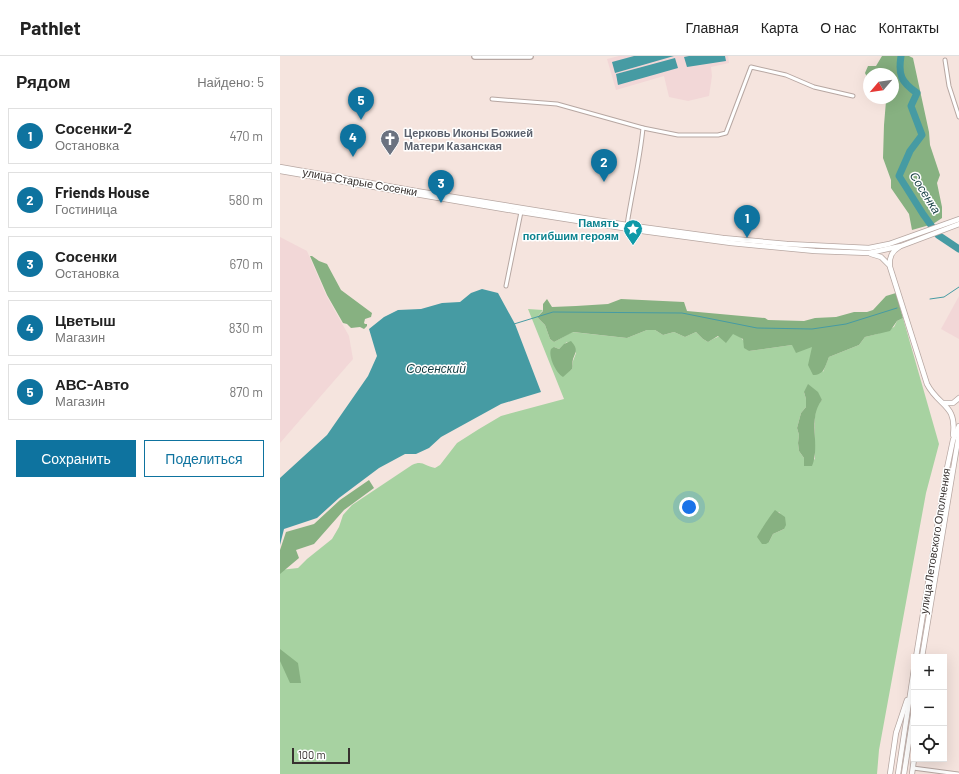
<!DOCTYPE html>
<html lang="ru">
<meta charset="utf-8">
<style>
:root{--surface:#fff;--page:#f6f6f6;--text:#222;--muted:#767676;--line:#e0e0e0;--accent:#0e739f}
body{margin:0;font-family:Barlow,sans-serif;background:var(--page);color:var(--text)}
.controls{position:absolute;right:12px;bottom:12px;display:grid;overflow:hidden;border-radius:0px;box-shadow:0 4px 16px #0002}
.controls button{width:36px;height:36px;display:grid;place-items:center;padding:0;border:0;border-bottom:1px solid var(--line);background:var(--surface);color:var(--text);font:20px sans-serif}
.compass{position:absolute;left:583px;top:12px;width:36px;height:36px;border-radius:50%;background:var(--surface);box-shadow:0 4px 16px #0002;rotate:241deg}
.scale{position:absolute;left:12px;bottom:10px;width:58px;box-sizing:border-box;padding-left:4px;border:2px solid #37312f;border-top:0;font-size:11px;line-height:14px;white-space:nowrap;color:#37312f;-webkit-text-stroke:3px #fff;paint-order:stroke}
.you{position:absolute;left:409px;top:451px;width:14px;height:14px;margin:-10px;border:3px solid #fff;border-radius:50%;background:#1a73e8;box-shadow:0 0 0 6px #1a73e833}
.badge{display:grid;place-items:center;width:26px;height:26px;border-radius:50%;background:var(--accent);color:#fff;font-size:13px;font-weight:700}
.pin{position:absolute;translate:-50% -33px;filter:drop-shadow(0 1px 2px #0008)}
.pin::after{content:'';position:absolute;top:21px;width:14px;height:12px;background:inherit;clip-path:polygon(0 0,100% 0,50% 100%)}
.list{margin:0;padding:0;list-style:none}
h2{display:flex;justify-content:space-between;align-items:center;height:52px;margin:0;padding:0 16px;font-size:17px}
h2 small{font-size:13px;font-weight:400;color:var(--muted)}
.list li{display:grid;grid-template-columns:26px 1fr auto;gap:12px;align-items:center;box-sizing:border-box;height:56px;margin:0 8px 8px;padding:0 8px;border:1px solid var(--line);border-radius:0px}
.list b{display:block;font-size:15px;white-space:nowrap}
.list p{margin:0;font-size:13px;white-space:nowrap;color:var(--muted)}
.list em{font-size:13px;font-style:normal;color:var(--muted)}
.actions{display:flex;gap:8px;padding:12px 16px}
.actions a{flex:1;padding:9px 0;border:1px solid var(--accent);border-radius:0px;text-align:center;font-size:14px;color:var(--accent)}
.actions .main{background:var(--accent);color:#fff}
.icon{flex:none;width:22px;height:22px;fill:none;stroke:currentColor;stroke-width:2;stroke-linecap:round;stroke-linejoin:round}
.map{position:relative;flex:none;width:679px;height:718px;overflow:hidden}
header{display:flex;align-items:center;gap:24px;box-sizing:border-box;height:56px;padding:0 20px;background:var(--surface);border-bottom:1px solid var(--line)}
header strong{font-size:19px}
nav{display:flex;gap:22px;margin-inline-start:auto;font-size:14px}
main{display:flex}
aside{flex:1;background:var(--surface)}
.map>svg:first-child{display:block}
</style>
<header>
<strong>Pathlet</strong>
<nav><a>Главная</a><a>Карта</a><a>О нас</a><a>Контакты</a></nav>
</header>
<main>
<aside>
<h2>Рядом<small>Найдено: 5</small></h2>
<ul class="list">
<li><span class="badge">1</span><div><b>Сосенки-2</b><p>Остановка</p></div><em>470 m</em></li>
<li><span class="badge">2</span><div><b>Friends House</b><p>Гостиница</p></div><em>580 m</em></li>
<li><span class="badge">3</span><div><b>Сосенки</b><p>Остановка</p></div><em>670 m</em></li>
<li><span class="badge">4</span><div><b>Цветыш</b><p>Магазин</p></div><em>830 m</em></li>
<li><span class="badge">5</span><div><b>АВС-Авто</b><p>Магазин</p></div><em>870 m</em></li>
</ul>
<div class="actions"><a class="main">Сохранить</a><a>Поделиться</a></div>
</aside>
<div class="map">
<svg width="679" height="718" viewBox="0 0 679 718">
<rect width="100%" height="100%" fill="#f5e4de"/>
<g fill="#f2d7d7">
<path d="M 339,0 L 448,0 L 449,7 L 431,11 L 432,20 L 429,40 L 408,45 L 389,41 L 384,20 L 336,34 L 327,3 Z"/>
<path d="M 0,181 L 27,195 L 46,239 L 69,280 L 73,303 L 0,387 Z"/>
<path d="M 679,240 L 679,283 L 661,273 Z"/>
</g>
<path fill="#a7d2a1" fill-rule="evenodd" d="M 248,253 L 263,254 L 257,261 L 265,269 L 270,283 L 274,286 L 292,276 L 347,282 L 367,274 L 375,274 L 383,279 L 394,276 L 405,281 L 416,276 L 423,283 L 428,286 C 438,280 455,272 463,284 C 466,287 467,292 469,295 L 512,289 L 532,291 L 543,316 L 549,301 L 579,289 L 585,281 L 597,278 L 614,271 L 617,265 L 623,262 L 659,388 L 646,437 L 599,694 L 597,718 L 0,718 L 0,514 L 18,512 L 27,503 L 52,483 L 59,471 L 63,459 L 72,449 L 132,409 C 143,404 144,410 155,412 L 160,409 L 177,387 L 199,373 L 221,360 L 284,343 ZM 287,286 L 296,297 L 293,305 L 292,313 L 285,318 L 274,291 L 279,293 ZM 524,336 L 542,344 L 536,351 L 535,360 L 535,403 L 524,410 L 524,402 L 519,395 L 518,387 L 519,379 L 517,372 L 521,357 L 526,351 L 526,343 ZM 499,456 L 501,459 L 504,473 L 493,478 L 489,486 L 484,471 L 489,464 Z"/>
<g fill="#87b181">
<path d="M 602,0 L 629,0 L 633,2 L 649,76 L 650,89 L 660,119 L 657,127 L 662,151 L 662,162 L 653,168 L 632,174 L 629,158 L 611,132 L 611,124 L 603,102 L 604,69 L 606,45 L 605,42 L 613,42 L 613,18 L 589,18 L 589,38 L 588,38 L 589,25 L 585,17 L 588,10 L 596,10 Z"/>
<path d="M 30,200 L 32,200 L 39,205 L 47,208 L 61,234 L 92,257 L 91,261 L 85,263 L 84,267 L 85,268 L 87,268 L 87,270 L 84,273 L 80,271 L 71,272 L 67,268 L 63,267 L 47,239 Z"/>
<path d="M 616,237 L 623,262 L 617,265 L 610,275 L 585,281 L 579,289 L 549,301 C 545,311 544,319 533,319 L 528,309 L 532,291 L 516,297 L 512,289 L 469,295 L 464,292 L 463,283 L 453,278 L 446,287 L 438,280 L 428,286 L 423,283 L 416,276 L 405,281 L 394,276 L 383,279 L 375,274 L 367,274 L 347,282 L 293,276 L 274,286 L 270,283 L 265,269 L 257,261 L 263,255 L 263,248 L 267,243 L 272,251 L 296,250 L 328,248 L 341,243 L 404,246 L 407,255 L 485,262 L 488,264 L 524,265 L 535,262 L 556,261 L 574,256 L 587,256 L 593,254 L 606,240 Z"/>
<path d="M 291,285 C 298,293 296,295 293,303 C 292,306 293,310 292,313 L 283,321 C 276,317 268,300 271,293 L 274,291 L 279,293 L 284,288 Z"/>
<path d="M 528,328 L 538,336 L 542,344 C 527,362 541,390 532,410 L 524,410 L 524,402 L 519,395 L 518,387 L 519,379 L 517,372 L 521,357 L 526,351 L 526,343 L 524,336 Z"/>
<path d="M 89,424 L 94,432 L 64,454 L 34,488 L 16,494 L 19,502 L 0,518 L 0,494 L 6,476 L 34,468 L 60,444 Z"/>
<path d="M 495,454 L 505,461 L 506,469 L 504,473 L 493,478 L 489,486 L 486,488 L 482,488 L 477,481 C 478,478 492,457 495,454 Z"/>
<path d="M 0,593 L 18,607 L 21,627 L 10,627 L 0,605 Z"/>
</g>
<g fill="#469ba3">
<path d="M 354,0 L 394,0 L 335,17 L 332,6 Z"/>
<path d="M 409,0 L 445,0 L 446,5 L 407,11 L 404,1 Z"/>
<path d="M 395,2 L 398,12 L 338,29 L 336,18 Z"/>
<path d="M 202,233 L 218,237 L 235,268 L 261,336 L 221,348 L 161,381 L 149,392 L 136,398 L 125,398 L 99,412 L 59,442 L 37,462 L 4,473 L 0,489 L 0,422 L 47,379 L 88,320 L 97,300 L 89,273 L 104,261 L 118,254 L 141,253 L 162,247 L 180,246 L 191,237 Z"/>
</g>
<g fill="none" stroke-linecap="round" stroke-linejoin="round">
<g stroke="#469ba3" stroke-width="1">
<path d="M 650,243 L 664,241 L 679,231"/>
<path d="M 234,268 L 273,256 L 402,257 L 477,272 L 532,273 L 566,268 L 617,252"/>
</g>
<path stroke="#469ba3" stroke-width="7" d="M 621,0 C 618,19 621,26 637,37 L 631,50 L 642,79 L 630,95 L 619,120 L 643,158 L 658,179 L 679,193"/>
<g stroke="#b7a7a2" stroke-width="5">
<g id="street">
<path d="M 665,4 L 669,30 L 679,61"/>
<path d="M 212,43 L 277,48 L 363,72 L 398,79 L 438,79 L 446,77 L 471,11 L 506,19 L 534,31 L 573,40"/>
<path d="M 347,169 C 352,136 360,104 363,72"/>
<path d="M 226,230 L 241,156"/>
<path d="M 633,712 L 678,718"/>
</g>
</g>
<g stroke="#b7a7a2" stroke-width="6">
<g id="secondary">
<path d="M 0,111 L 136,135 L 347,169 L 443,182 L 507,188 L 589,192 L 609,188 L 679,163"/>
<path d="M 0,115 L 241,156 L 362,175 L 451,187 L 535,195 L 589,197 L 621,190 L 679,168"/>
<path d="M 619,191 C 611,196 609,202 610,211 L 647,328 C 659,351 677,348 673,379"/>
<path d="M 591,198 L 601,201 L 609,209"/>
<path d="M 664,347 L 673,347 L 679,342"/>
<path d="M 636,601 L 666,417 L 673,384 L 679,370"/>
<path d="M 642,601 L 679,378"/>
<path d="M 610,718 L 616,677 L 627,644"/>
<path d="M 618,718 L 634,613"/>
<path d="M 624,718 L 634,653"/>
<path d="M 632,718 L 634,703"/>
</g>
</g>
<g stroke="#b7a7a2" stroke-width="8">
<path id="highway" d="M 195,0 L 250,0"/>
</g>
<use href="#street" stroke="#fff" stroke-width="3"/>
<use href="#secondary" stroke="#fff" stroke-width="4.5"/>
<use href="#highway" stroke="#fff" stroke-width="5.5"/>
</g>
<defs>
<g id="church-pin" transform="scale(1)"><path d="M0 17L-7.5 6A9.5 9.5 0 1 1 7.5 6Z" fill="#6b7280" stroke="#fff"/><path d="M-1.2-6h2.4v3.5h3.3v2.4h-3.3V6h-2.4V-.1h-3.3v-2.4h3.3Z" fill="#fff"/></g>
<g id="sight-pin" transform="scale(1)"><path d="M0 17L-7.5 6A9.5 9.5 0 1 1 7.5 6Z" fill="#0f9aa8" stroke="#fff"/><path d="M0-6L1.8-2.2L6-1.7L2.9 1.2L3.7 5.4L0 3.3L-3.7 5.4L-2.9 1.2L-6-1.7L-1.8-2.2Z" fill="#fff"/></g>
</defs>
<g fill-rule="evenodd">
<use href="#church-pin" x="110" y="83"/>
<use href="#sight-pin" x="353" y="173"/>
</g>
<g text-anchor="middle" stroke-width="3" stroke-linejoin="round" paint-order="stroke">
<g font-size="11" font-weight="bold" fill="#5b616d" stroke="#fff" text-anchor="start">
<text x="124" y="81">Церковь Иконы Божией<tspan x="124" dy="13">Матери Казанская</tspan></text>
</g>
<g font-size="11" fill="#37312f" stroke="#fff">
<text transform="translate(80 126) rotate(10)" y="4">улица Старые Сосенки</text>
<text transform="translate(655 485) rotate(-81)" y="4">улица Летовского Ополчения</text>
</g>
<g font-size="11" font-weight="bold" fill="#0d838f" stroke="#fff" text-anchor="end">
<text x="339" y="171">Память<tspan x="339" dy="13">погибшим героям</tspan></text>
</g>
<g font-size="12" font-style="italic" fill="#143d41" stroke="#fff">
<text transform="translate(645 137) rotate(58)" y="4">Сосенка</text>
<text x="156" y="317">Сосенский</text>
</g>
</g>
</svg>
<div class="controls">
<button>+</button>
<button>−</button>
<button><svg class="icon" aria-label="locate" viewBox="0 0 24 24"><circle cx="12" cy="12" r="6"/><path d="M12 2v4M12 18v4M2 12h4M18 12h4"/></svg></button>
</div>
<svg class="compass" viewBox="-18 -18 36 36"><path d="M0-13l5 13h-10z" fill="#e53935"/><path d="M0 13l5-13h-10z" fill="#767676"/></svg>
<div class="scale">100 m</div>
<div class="you"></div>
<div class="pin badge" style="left:467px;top:182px">1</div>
<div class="pin badge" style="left:324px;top:126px">2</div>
<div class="pin badge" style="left:161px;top:147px">3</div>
<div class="pin badge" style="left:73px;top:101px">4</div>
<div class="pin badge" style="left:81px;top:64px">5</div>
</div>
</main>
